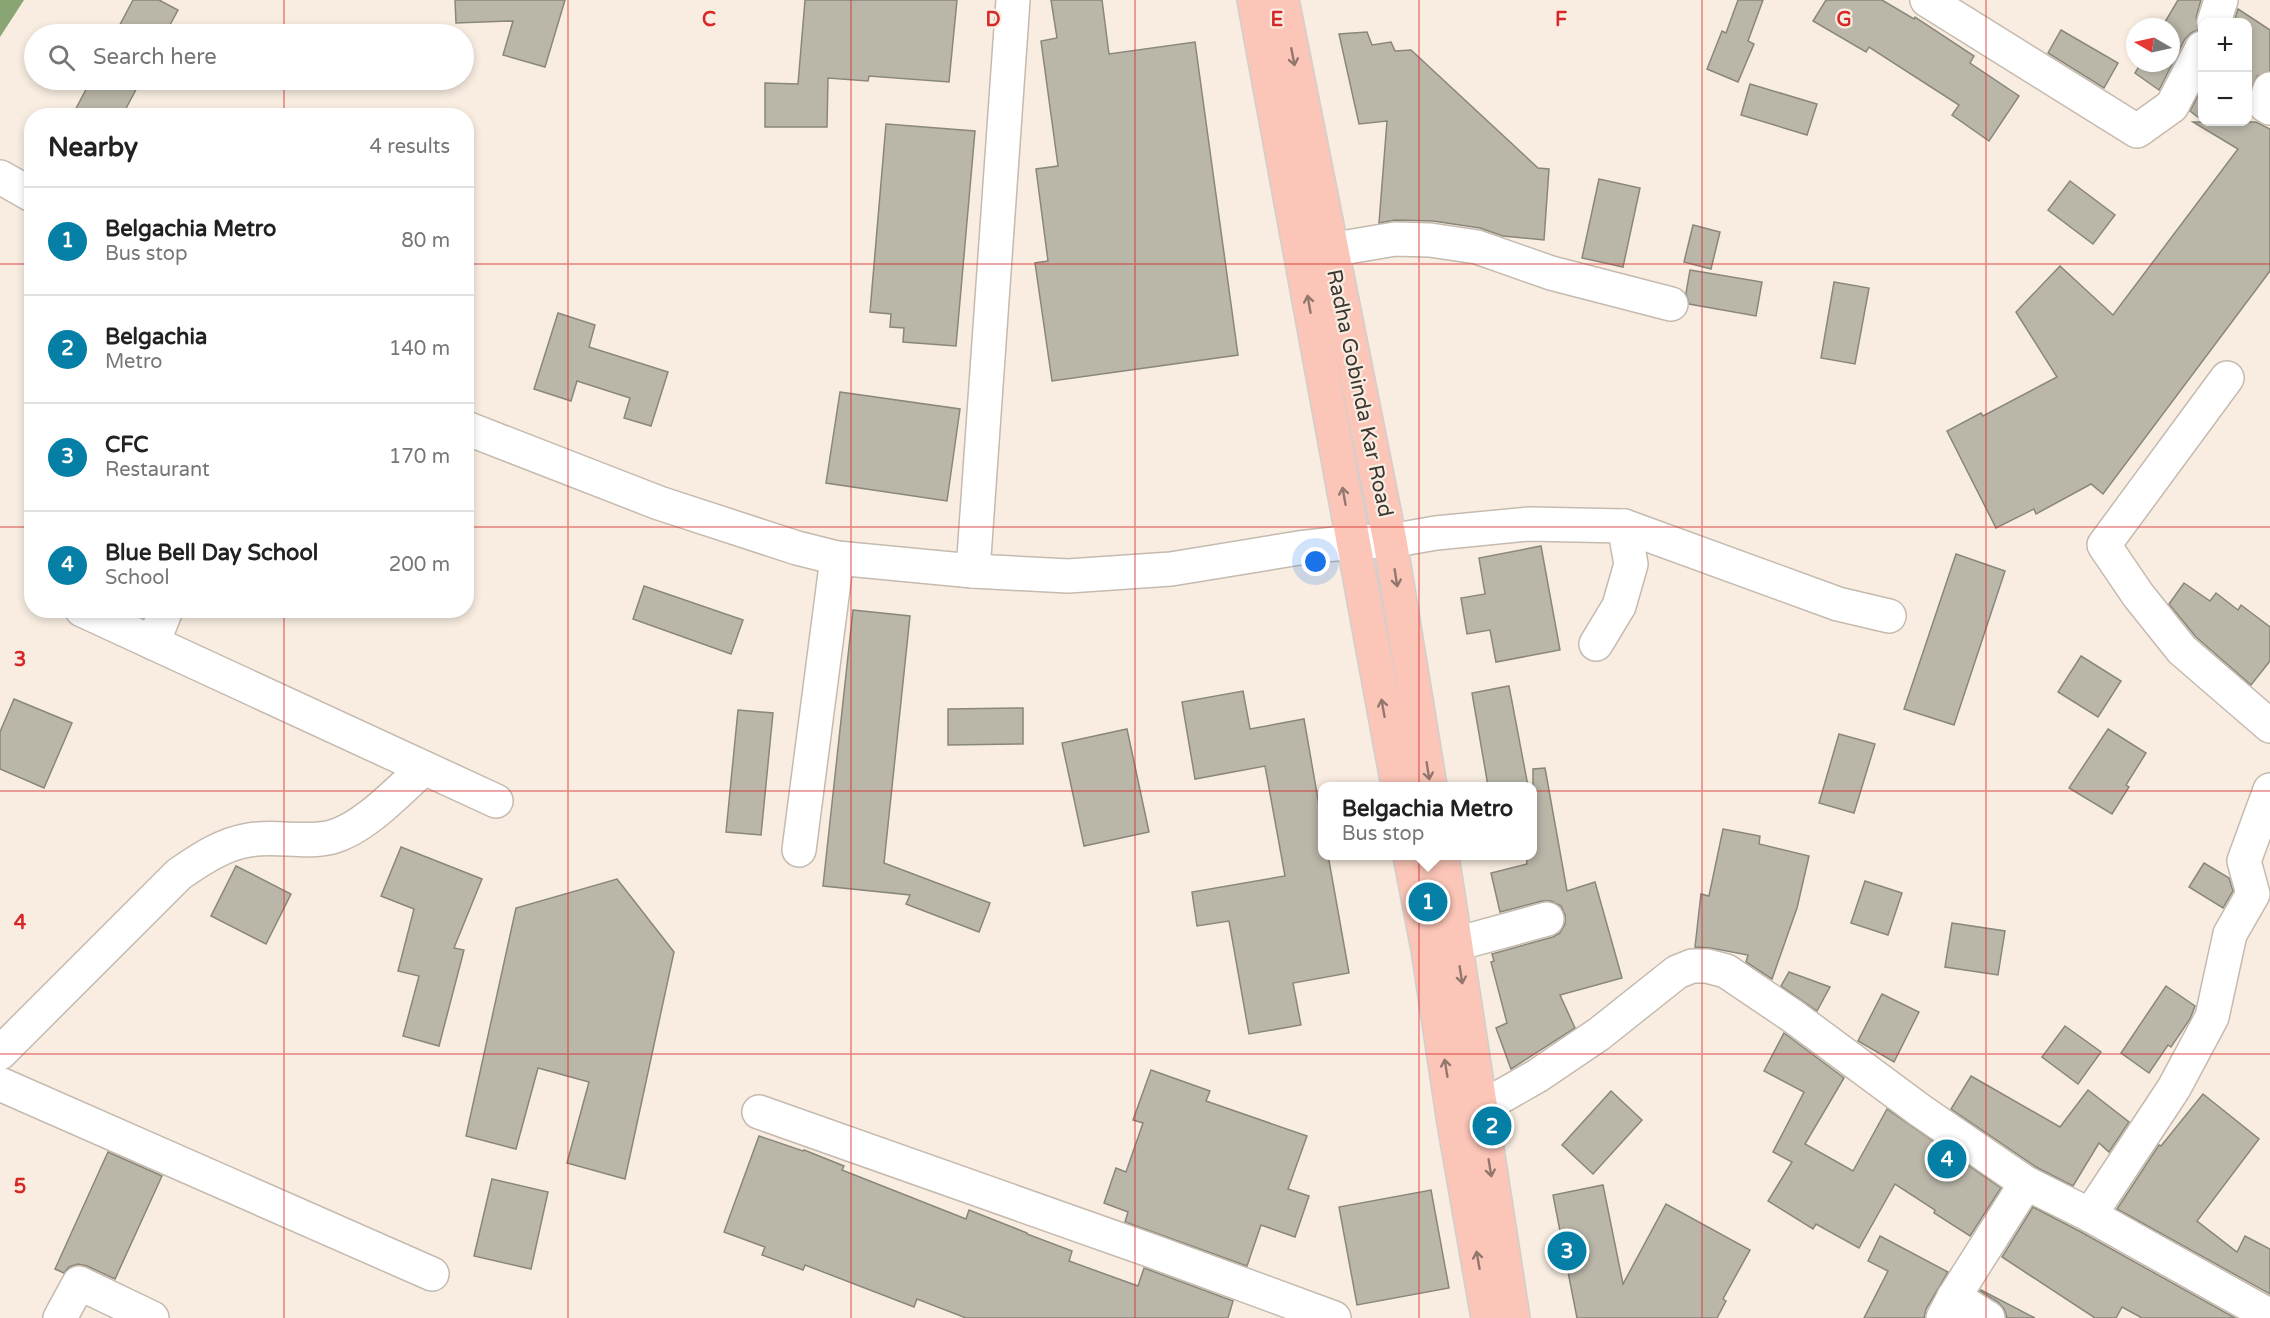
<!DOCTYPE html>
<meta charset="utf-8">
<style>
:root{--surface:#fff;--page:#f6f6f6;--text:#222;--muted:#767676;--line:#e0e0e0;--accent:#057fa6}
body{margin:0;font-family:"Varela Round",sans-serif;background:var(--page);color:var(--text)}
.controls{position:absolute;right:18px;top:18px;display:grid;overflow:hidden;border-radius:12px;box-shadow:0 3px 9px #0003}
.controls button{width:54px;height:54px;display:grid;place-items:center;padding:0;border:0;border-bottom:2px solid var(--line);background:var(--surface);color:var(--text);font:30px sans-serif}
.compass{position:absolute;left:2126px;top:18px;width:54px;height:54px;border-radius:50%;background:var(--surface);box-shadow:0 3px 9px #0003;rotate:279deg}
.you{position:absolute;left:1316px;top:562px;width:21px;height:21px;margin:-15px;border:4px solid #fff;border-radius:50%;background:#1a73e8;box-shadow:0 0 0 9px #1a73e833}
.badge{display:grid;place-items:center;width:39px;height:39px;border-radius:50%;background:var(--accent);color:#fff;font-size:20px;font-weight:700}
.pin{position:absolute;translate:-50% -50%;border:3px solid #fff;box-shadow:0 2px 6px #0006}
.popup{position:absolute;left:1318px;top:782px;width:219px;height:78px;box-sizing:border-box;display:grid;place-content:center;border-radius:12px;background:var(--surface);filter:drop-shadow(0 2px 4px #0005);font-size:20px;white-space:nowrap;color:var(--muted)}
.popup b{font-size:22px;color:var(--text)}
.popup::after{content:'';position:absolute;left:50%;top:100%;margin-left:-12px;border:12px solid transparent;border-top-color:var(--surface)}
.list{margin:0;padding:0;list-style:none}
h2{display:flex;justify-content:space-between;align-items:center;height:78px;margin:0;padding:0 24px;font-size:26px}
h2 small{font-size:20px;font-weight:400;color:var(--muted)}
.list li{display:grid;grid-template-columns:39px 1fr auto;gap:18px;align-items:center;box-sizing:border-box;height:108px;padding:0 24px;border-top:2px solid var(--line)}
.list b{display:block;font-size:22px;white-space:nowrap}
.list p{margin:0;font-size:20px;white-space:nowrap;color:var(--muted)}
.list em{font-size:20px;font-style:normal;color:var(--muted)}
.icon{flex:none;width:33px;height:33px;fill:none;stroke:currentColor;stroke-width:2;stroke-linecap:round;stroke-linejoin:round}
.map{position:relative;flex:none;width:2270px;height:1318px;overflow:hidden}
.search{position:absolute;background:var(--surface);box-shadow:0 3px 9px #0003;left:24px;top:24px;width:450px;height:66px;display:flex;align-items:center;gap:15px;box-sizing:border-box;padding:0 21px;border-radius:33px;color:var(--muted);font-size:22px}
.panel{position:absolute;background:var(--surface);box-shadow:0 3px 9px #0003;left:24px;top:108px;width:450px;height:510px;border-radius:24px}
.map>svg:first-child{display:block}
</style>
<div class="map">
<svg width="2270" height="1318" viewBox="0 0 2270 1318">
<rect width="100%" height="100%" fill="#f9ede1"/>
<path fill="#89a574" d="M 0,0 L 24,0 L 0,37 Z"/>
<g fill="#bab7a9" stroke="#89877a" stroke-width="1.5">
<path d="M 133,0 L 159,0 L 178,10 L 165,34 L 115,34 Z"/>
<path d="M 455,0 L 565,0 L 545,67 L 503,55 L 513,21 L 456,23 Z"/>
<path d="M 805,0 L 957,0 L 949,82 L 869,76 L 868,81 L 828,78 L 827,127 L 765,127 L 765,83 L 798,84 Z"/>
<path d="M 1051,0 L 1102,0 L 1109,54 L 1195,42 L 1238,355 L 1052,381 L 1035,263 L 1048,261 L 1036,169 L 1058,166 L 1041,41 L 1057,38 Z"/>
<path d="M 1738,0 L 1763,0 L 1748,41 L 1754,44 L 1738,82 L 1707,69 L 1722,31 L 1726,33 Z"/>
<path d="M 1826,0 L 1882,0 L 1914,19 L 1915,17 L 1974,56 L 1970,63 L 2019,96 L 1989,141 L 1952,115 L 1959,105 L 1869,47 L 1866,52 L 1813,21 Z"/>
<path d="M 2178,0 L 2201,0 L 2196,17 L 2198,30 L 2191,33 L 2185,39 L 2159,90 L 2135,73 L 2141,63 L 2171,63 L 2171,27 L 2162,27 Z"/>
<path d="M 2238,9 L 2270,30 L 2270,71 L 2257,76 L 2247,98 L 2247,22 L 2234,22 Z"/>
<path d="M 2061,30 L 2118,63 L 2104,88 L 2048,53 Z"/>
<path d="M 1367,32 L 1372,45 L 1391,42 L 1395,51 L 1411,50 L 1538,168 L 1549,169 L 1544,240 L 1503,236 L 1480,228 L 1433,221 L 1395,220 L 1379,223 L 1387,121 L 1359,124 L 1339,34 Z"/>
<path d="M 91,80 L 141,80 L 122,116 L 72,116 Z"/>
<path d="M 1750,84 L 1817,104 L 1807,135 L 1741,115 Z"/>
<path d="M 2202,88 L 2202,120 L 2190,111 Z"/>
<path d="M 2193,122 L 2256,122 L 2270,129 L 2270,271 L 2103,494 L 2091,484 L 2036,514 L 2034,509 L 1996,528 L 1947,431 L 1981,413 L 1983,416 L 2057,377 L 2016,312 L 2060,266 L 2113,315 L 2238,149 Z"/>
<path d="M 886,124 L 975,131 L 956,346 L 903,342 L 904,328 L 890,327 L 891,314 L 870,312 Z"/>
<path d="M 1599,179 L 1640,188 L 1623,267 L 1582,258 Z"/>
<path d="M 2070,181 L 2115,215 L 2093,244 L 2048,210 Z"/>
<path d="M 1693,225 L 1720,232 L 1711,269 L 1684,262 Z"/>
<path d="M 1690,270 L 1762,282 L 1756,316 L 1689,304 L 1686,293 Z"/>
<path d="M 1834,282 L 1869,288 L 1855,364 L 1821,358 Z"/>
<path d="M 558,313 L 595,325 L 589,347 L 668,372 L 651,426 L 624,418 L 630,398 L 577,381 L 571,401 L 534,389 Z"/>
<path d="M 840,392 L 960,409 L 947,501 L 826,483 Z"/>
<path d="M 1541,546 L 1560,650 L 1496,662 L 1490,630 L 1467,634 L 1461,598 L 1485,594 L 1479,558 Z"/>
<path d="M 1956,554 L 2005,571 L 1954,725 L 1904,709 Z"/>
<path d="M 2184,583 L 2210,601 L 2216,593 L 2238,610 L 2241,605 L 2270,627 L 2270,661 L 2251,685 L 2196,637 L 2169,604 Z"/>
<path d="M 644,586 L 743,620 L 731,654 L 633,619 Z"/>
<path d="M 853,610 L 910,616 L 884,863 L 990,903 L 979,932 L 906,904 L 910,895 L 823,886 Z"/>
<path d="M 2081,656 L 2121,681 L 2098,717 L 2058,692 Z"/>
<path d="M 1509,686 L 1528,786 L 1488,786 L 1472,693 Z"/>
<path d="M 1243,691 L 1250,729 L 1304,719 L 1323,828 L 1323,855 L 1328,855 L 1349,973 L 1293,983 L 1301,1025 L 1249,1034 L 1229,921 L 1197,926 L 1192,892 L 1285,876 L 1265,766 L 1195,779 L 1182,702 Z"/>
<path d="M 14,699 L 72,723 L 44,788 L 0,769 L 0,732 Z"/>
<path d="M 1023,708 L 1023,744 L 948,745 L 948,709 Z"/>
<path d="M 738,710 L 773,713 L 761,835 L 726,832 Z"/>
<path d="M 1127,729 L 1149,832 L 1084,846 L 1062,743 Z"/>
<path d="M 2108,729 L 2146,753 L 2126,785 L 2129,787 L 2112,814 L 2069,788 Z"/>
<path d="M 1839,734 L 1875,744 L 1854,813 L 1819,803 Z"/>
<path d="M 1545,768 L 1567,891 L 1595,882 L 1622,978 L 1560,995 L 1575,1028 L 1511,1069 L 1496,1028 L 1507,1023 L 1491,962 L 1494,961 L 1492,954 L 1553,937 L 1560,933 L 1565,924 L 1565,915 L 1561,906 L 1551,901 L 1542,901 L 1500,912 L 1491,873 L 1527,864 L 1526,855 L 1533,855 L 1533,769 Z"/>
<path d="M 1723,829 L 1760,836 L 1759,844 L 1809,856 L 1797,908 L 1772,979 L 1746,962 L 1748,955 L 1711,948 L 1695,947 L 1701,894 L 1709,896 Z"/>
<path d="M 401,847 L 482,879 L 454,948 L 464,950 L 439,1046 L 403,1036 L 419,976 L 398,971 L 414,909 L 381,896 Z"/>
<path d="M 2204,863 L 2229,878 L 2233,891 L 2223,908 L 2189,887 Z"/>
<path d="M 236,866 L 291,894 L 266,944 L 211,916 Z"/>
<path d="M 617,879 L 674,952 L 625,1179 L 567,1163 L 589,1082 L 538,1068 L 516,1149 L 466,1136 L 516,908 Z"/>
<path d="M 1865,881 L 1902,893 L 1888,935 L 1851,923 Z"/>
<path d="M 1952,923 L 2005,931 L 1998,975 L 1945,967 Z"/>
<path d="M 1789,972 L 1830,987 L 1817,1011 L 1781,986 Z"/>
<path d="M 2166,986 L 2195,1006 L 2190,1019 L 2171,1047 L 2168,1045 L 2149,1073 L 2121,1053 Z"/>
<path d="M 1882,994 L 1919,1012 L 1894,1062 L 1858,1041 Z"/>
<path d="M 2065,1026 L 2101,1052 L 2078,1084 L 2042,1057 Z"/>
<path d="M 1784,1033 L 1844,1078 L 1805,1144 L 1853,1171 L 1887,1109 L 2001,1188 L 1970,1236 L 1934,1213 L 1935,1210 L 1895,1184 L 1859,1248 L 1816,1224 L 1813,1229 L 1768,1201 L 1792,1162 L 1773,1152 L 1804,1092 L 1764,1071 Z"/>
<path d="M 1151,1070 L 1210,1091 L 1206,1101 L 1307,1136 L 1288,1189 L 1309,1196 L 1295,1237 L 1261,1225 L 1247,1266 L 1125,1222 L 1128,1212 L 1104,1203 L 1116,1168 L 1126,1172 L 1143,1123 L 1133,1120 Z"/>
<path d="M 1971,1076 L 2060,1127 L 2088,1090 L 2129,1122 L 2109,1152 L 2099,1143 L 2073,1186 L 2036,1167 L 1951,1109 Z"/>
<path d="M 1611,1091 L 1642,1120 L 1593,1174 L 1562,1145 Z"/>
<path d="M 2203,1094 L 2259,1139 L 2197,1221 L 2237,1252 L 2245,1236 L 2270,1249 L 2270,1294 L 2117,1209 L 2159,1145 L 2161,1146 Z"/>
<path d="M 759,1136 L 803,1151 L 804,1150 L 844,1166 L 842,1170 L 966,1219 L 969,1210 L 1027,1233 L 1027,1234 L 1072,1251 L 1069,1261 L 1138,1286 L 1144,1268 L 1233,1301 L 1228,1318 L 966,1318 L 917,1299 L 914,1307 L 805,1265 L 803,1270 L 762,1255 L 765,1247 L 724,1232 Z"/>
<path d="M 108,1152 L 162,1176 L 115,1279 L 87,1266 L 78,1264 L 69,1267 L 64,1273 L 55,1269 Z"/>
<path d="M 492,1179 L 548,1192 L 531,1269 L 474,1256 Z"/>
<path d="M 1603,1185 L 1623,1284 L 1666,1204 L 1750,1250 L 1723,1299 L 1726,1301 L 1717,1318 L 1577,1318 L 1553,1195 Z"/>
<path d="M 1431,1190 L 1449,1288 L 1357,1305 L 1339,1207 Z"/>
<path d="M 2033,1207 L 2081,1232 L 2235,1318 L 2142,1318 L 2122,1307 L 2116,1318 L 2095,1318 L 2002,1257 Z"/>
<path d="M 1880,1236 L 1948,1272 L 1926,1309 L 1924,1318 L 1864,1318 L 1888,1271 L 1868,1261 Z"/>
<path d="M 1981,1290 L 2035,1318 L 2007,1318 L 2004,1309 L 1998,1302 L 1980,1291 Z"/>
</g>
<g fill="none" stroke-linecap="round" stroke-linejoin="round">
<g stroke="#c5baaf" stroke-width="36">
<g id="minor">
<path d="M 1927,0 L 2137,131 L 2172,106 L 2202,48"/>
<path d="M 2214,22 L 2221,0"/>
<path d="M 2270,89 L 2265,105 L 2270,108"/>
<path d="M 0,177 L 32,195"/>
<path d="M 1330,250 L 1395,239 L 1430,240 L 1477,247 L 1551,273 L 1671,304"/>
<path d="M 2227,378 L 2104,545 L 2138,595 L 2182,650 L 2270,726"/>
<path d="M 466,428 L 659,503 L 797,548 L 837,558 L 973,571 L 1068,576 L 1171,569 L 1299,548 L 1352,542 L 1390,541 L 1436,533 L 1529,524 L 1624,526 L 1838,604 L 1889,616"/>
<path d="M 973,571 L 1013,0"/>
<path d="M 82,610 L 496,801"/>
<path d="M 153,643 L 166,610"/>
<path d="M 1596,644 L 1619,606 L 1631,564 L 1624,526"/>
<path d="M 799,850 L 837,558"/>
<path d="M 1456,944 L 1547,919"/>
<path d="M 0,1053 L 179,874 C 201,859 223,844 249,840 C 277,835 305,844 332,837 C 365,828 399,790 424,768"/>
<path d="M 0,1084 L 432,1274"/>
<path d="M 759,1112 L 1152,1251 L 1334,1318"/>
<path d="M 1458,1121 L 1537,1076 L 1599,1034 L 1677,972 L 1692,966 L 1707,966 L 1726,971 L 1794,1017 L 1921,1111 L 2026,1183 L 2090,1215 L 2270,1316"/>
<path d="M 2090,1215 L 2174,1088 L 2212,1017 L 2230,934 L 2253,894 L 2244,861 L 2270,790"/>
<path d="M 1954,1297 L 1988,1318"/>
<path d="M 60,1318 L 79,1283 L 152,1318"/>
<path d="M 1943,1318 L 1954,1297 L 2026,1183"/>
</g>
</g>
<g stroke="#d0cfce" stroke-width="36">
<g id="major">
<path d="M 1254,0 L 1398,786"/>
<path d="M 1282,0 L 1390,541 L 1430,786"/>
<path d="M 1410,856 L 1428,949 L 1454,1123 L 1488,1318"/>
<path d="M 1442,856 L 1513,1318"/>
</g>
</g>
<use href="#minor" stroke="#fff" stroke-width="33"/>
<use href="#major" stroke="#fbc5b7" stroke-width="33"/>
</g>
<defs><path id="oneway-shaft" d="M-6 0H5M1.5-3L5.5 0L1.5 3" fill="none" stroke-width="1.6" stroke-linecap="round" stroke-linejoin="round" transform="scale(1.5)"/></defs>
<g stroke="#92776e">
<use href="#oneway-shaft" transform="translate(1293 57) rotate(79)"/>
<use href="#oneway-shaft" transform="translate(1309 304) rotate(-100)"/>
<use href="#oneway-shaft" transform="translate(1344 496) rotate(-100)"/>
<use href="#oneway-shaft" transform="translate(1396 578) rotate(81)"/>
<use href="#oneway-shaft" transform="translate(1383 708) rotate(-100)"/>
<use href="#oneway-shaft" transform="translate(1428 771) rotate(81)"/>
<use href="#oneway-shaft" transform="translate(1461 975) rotate(81)"/>
<use href="#oneway-shaft" transform="translate(1446 1068) rotate(-99)"/>
<use href="#oneway-shaft" transform="translate(1490 1168) rotate(81)"/>
<use href="#oneway-shaft" transform="translate(1478 1260) rotate(-100)"/>
</g>
<path fill="none" stroke="#d62828" stroke-width="1.5" stroke-opacity="0.55" d="M 284,0 L 284,34M 568,0 L 568,1318M 851,0 L 851,1318M 1135,0 L 1135,1318M 1419,0 L 1419,1318M 1702,0 L 1702,1318M 1986,0 L 1986,1318M 284,80 L 284,116M 0,264 L 32,264M 466,264 L 2270,264M 0,527 L 32,527M 466,527 L 2270,527M 284,610 L 284,1318M 0,791 L 2270,791M 0,1054 L 2270,1054"/>
<g text-anchor="middle" stroke-width="4.5" stroke-linejoin="round" paint-order="stroke">
<g font-size="21" fill="#3c3732" stroke="#f9ede1">
<text transform="translate(1360 393) rotate(78)" y="7">Radha Gobinda Kar Road</text>
</g>
</g>
<g font-size="20" text-anchor="middle" font-weight="bold" fill="#d62828" stroke="#f9ede1" stroke-width="4.5" stroke-linejoin="round" paint-order="stroke">
<text x="709" y="26">C</text>
<text x="993" y="26">D</text>
<text x="1277" y="26">E</text>
<text x="1561" y="26">F</text>
<text x="1844" y="26">G</text>
<text x="20" y="666">3</text>
<text x="20" y="929">4</text>
<text x="20" y="1193">5</text>
</g>
</svg>
<div class="controls">
<button>+</button>
<button>−</button>
</div>
<svg class="compass" viewBox="-18 -18 36 36"><path d="M0-13l5 13h-10z" fill="#e53935"/><path d="M0 13l5-13h-10z" fill="#767676"/></svg>
<div class="you"></div>
<div class="pin badge" style="left:1428px;top:902px">1</div>
<div class="popup"><b>Belgachia Metro</b>Bus stop</div>
<div class="pin badge" style="left:1492px;top:1126px">2</div>
<div class="pin badge" style="left:1567px;top:1251px">3</div>
<div class="pin badge" style="left:1947px;top:1159px">4</div>
<div class="search"><svg class="icon" aria-label="search" viewBox="0 0 24 24"><circle cx="10" cy="10" r="6"/><path d="M15 15l6 6"/></svg>Search here</div>
<section class="panel">
<h2>Nearby<small>4 results</small></h2>
<ul class="list">
<li><span class="badge">1</span><div><b>Belgachia Metro</b><p>Bus stop</p></div><em>80 m</em></li>
<li><span class="badge">2</span><div><b>Belgachia</b><p>Metro</p></div><em>140 m</em></li>
<li><span class="badge">3</span><div><b>CFC</b><p>Restaurant</p></div><em>170 m</em></li>
<li><span class="badge">4</span><div><b>Blue Bell Day School</b><p>School</p></div><em>200 m</em></li>
</ul>
</section>
</div>
